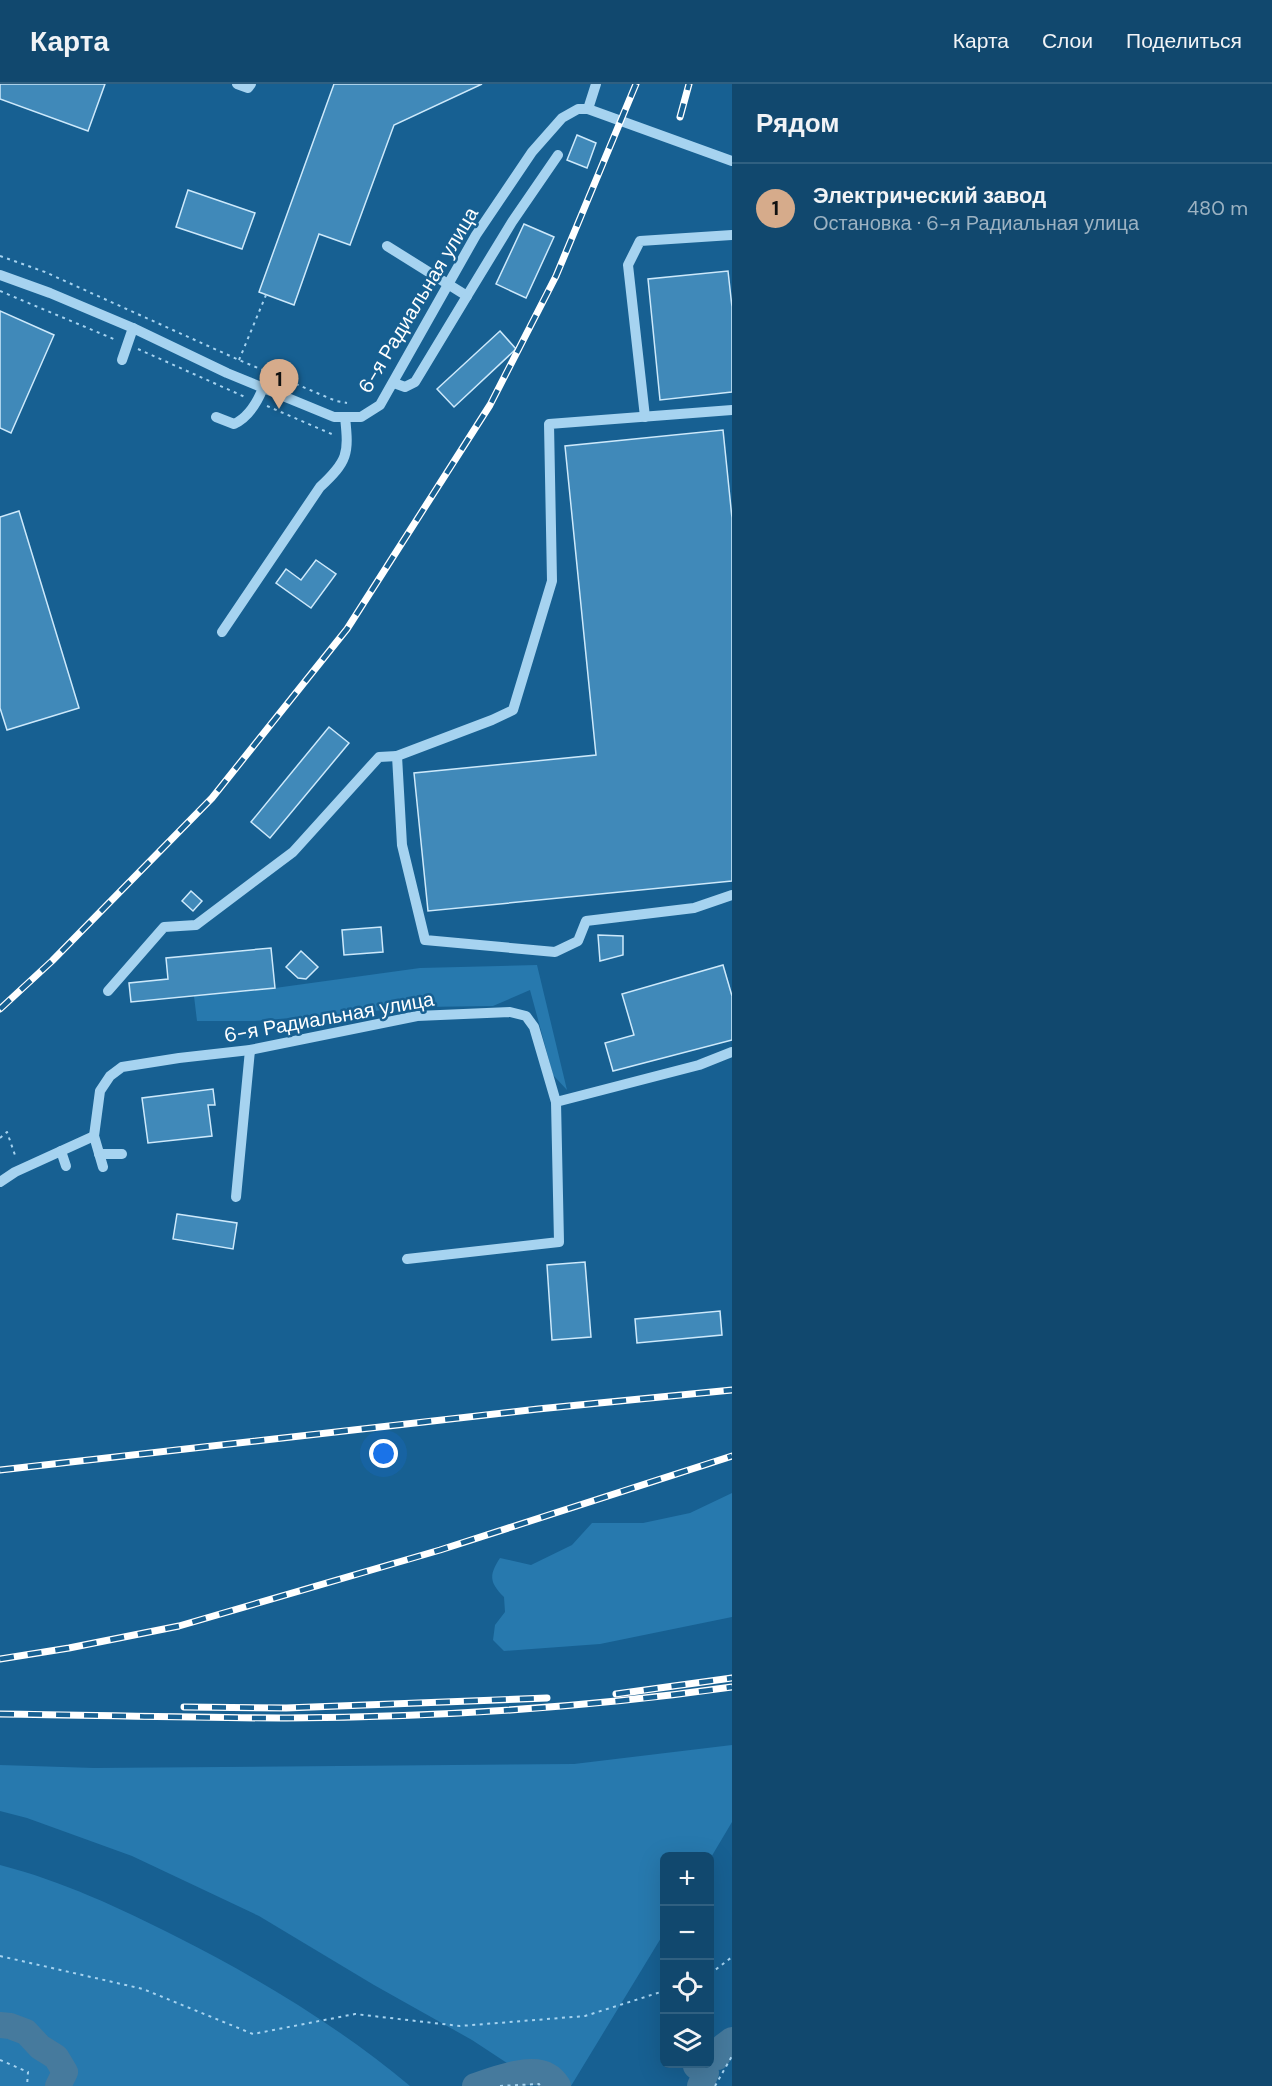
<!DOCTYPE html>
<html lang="ru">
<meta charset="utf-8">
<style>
:root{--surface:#11486e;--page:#1e5276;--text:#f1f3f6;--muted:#9cb2c2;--line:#306081;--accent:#d6ab8b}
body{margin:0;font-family:"DM Sans",sans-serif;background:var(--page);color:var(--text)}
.controls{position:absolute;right:18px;bottom:18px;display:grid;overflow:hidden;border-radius:9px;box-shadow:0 6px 24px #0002}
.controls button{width:54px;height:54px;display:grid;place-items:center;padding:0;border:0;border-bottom:2px solid var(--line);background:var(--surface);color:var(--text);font:30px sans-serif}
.you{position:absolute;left:384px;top:1370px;width:21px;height:21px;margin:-15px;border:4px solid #fff;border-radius:50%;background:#1a73e8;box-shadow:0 0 0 9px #1a73e833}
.badge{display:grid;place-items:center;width:39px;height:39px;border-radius:50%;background:var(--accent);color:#111;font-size:20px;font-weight:700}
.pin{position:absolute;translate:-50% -50px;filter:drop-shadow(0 2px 3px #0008)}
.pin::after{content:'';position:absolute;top:32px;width:21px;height:18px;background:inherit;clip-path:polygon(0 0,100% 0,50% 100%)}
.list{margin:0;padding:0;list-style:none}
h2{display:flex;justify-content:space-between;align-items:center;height:78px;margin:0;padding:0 24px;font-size:26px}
h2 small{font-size:20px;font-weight:400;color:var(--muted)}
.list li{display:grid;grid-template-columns:39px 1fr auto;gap:18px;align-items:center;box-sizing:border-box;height:90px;padding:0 24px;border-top:2px solid var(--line)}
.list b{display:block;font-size:22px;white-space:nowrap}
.list p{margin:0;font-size:20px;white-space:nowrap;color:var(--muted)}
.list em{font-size:20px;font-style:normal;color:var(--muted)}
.icon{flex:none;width:33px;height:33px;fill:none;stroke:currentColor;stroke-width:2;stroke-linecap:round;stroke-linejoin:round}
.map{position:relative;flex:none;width:732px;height:2002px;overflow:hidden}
header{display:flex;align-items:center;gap:36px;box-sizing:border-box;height:84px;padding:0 30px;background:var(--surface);border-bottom:2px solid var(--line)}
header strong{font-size:28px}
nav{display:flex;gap:33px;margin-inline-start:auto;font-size:21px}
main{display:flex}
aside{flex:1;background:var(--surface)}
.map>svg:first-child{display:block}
</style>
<header>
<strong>Карта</strong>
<nav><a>Карта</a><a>Слои</a><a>Поделиться</a></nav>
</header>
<main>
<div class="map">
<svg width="732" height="2002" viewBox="0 0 732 2002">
<rect width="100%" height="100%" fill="#176092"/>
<g fill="#2779ae">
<path d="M 537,881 L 567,1006 L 553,991 L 530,906 L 493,922 L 421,923 L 255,937 L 197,937 L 194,912 L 275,904 L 420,884 Z"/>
<path d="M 732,1409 L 732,1533 L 600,1560 L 504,1567 L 493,1556 L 495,1541 L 505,1528 L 504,1513 C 489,1498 489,1491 500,1474 L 531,1481 L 572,1461 L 592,1439 L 643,1439 L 690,1429 Z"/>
<path d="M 732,1661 L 732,1738 L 710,1775 L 710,1772 L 664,1772 L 664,1849 L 571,2002 L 542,2002 L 472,1956 L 374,1901 L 259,1832 L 132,1772 L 27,1734 L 0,1727 L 0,1681 L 94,1684 L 574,1680 Z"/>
<path d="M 0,1781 C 62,1797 120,1824 177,1853 C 260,1895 338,1942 410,2002 L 0,2002 Z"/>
</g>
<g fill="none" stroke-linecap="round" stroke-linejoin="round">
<g stroke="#467a9d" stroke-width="26">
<path d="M 0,1941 L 10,1942 L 26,1948 L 40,1963 L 56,1973 L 65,1988 L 58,2002"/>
<path d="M 710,1972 L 717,1973 L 724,1962 L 732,1956"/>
<path d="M 698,1980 L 696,1982 L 706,1989 L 700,2002"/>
<path d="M 475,2002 C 493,1996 531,1981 548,1992 C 552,1994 556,1999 558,2002"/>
</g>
</g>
<g fill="#4089b9" stroke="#cde9fb" stroke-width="1.5">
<path d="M 0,0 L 105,0 L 88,47 L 0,15 Z"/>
<path d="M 334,0 L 482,0 L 394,41 L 350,161 L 319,150 L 294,221 L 259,208 Z"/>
<path d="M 577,51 L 596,59 L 587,84 L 567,76 Z"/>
<path d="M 188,106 L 255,129 L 242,165 L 176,143 Z"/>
<path d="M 524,140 L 554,153 L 526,214 L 496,200 Z"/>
<path d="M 728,187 L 732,223 L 732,308 L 660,316 L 648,195 Z"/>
<path d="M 0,227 L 54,251 L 11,349 L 0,344 Z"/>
<path d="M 500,247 L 516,265 L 454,323 L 437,305 Z"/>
<path d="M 723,346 L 732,434 L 732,797 L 428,827 L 414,689 L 596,671 L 565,362 Z"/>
<path d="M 19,427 L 79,624 L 7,646 L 0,624 L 0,433 Z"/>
<path d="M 316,476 L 336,490 L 311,524 L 276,499 L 286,485 L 301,496 Z"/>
<path d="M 329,643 L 349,659 L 270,754 L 251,738 Z"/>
<path d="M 191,807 L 202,817 L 193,827 L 182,817 Z"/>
<path d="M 381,843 L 383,868 L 344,871 L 342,846 Z"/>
<path d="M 598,851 L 623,852 L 623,871 L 600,877 Z"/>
<path d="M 271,864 L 275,904 L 131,918 L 129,899 L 168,895 L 166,874 Z"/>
<path d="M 301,867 L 318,883 L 306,895 L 298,894 L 286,883 Z"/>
<path d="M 723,881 L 732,912 L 732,956 L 613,987 L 605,959 L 634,951 L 622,910 Z"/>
<path d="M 213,1005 L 215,1021 L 208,1021 L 212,1052 L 148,1059 L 142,1014 Z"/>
<path d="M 177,1130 L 237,1139 L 233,1165 L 173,1155 Z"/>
<path d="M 585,1178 L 591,1253 L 552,1256 L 547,1181 Z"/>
<path d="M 720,1227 L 722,1251 L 637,1259 L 635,1235 Z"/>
</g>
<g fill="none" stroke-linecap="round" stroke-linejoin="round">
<g stroke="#a6d3f0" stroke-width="2" stroke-dasharray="3 4.5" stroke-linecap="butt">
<path d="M 0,172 L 45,188 L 239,276 L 336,317 L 347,319"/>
<path d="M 0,207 L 116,256"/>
<path d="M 138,265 L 245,313"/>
<path d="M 239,276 L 266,211"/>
<path d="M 267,322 L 334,351"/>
<path d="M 0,1054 L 7,1048 L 16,1074"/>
<path d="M 0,1872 L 143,1905 L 253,1950 L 355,1930 L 460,1942 L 585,1932 L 664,1907"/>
<path d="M 710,1890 L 732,1873"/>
<path d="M 0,1976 L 28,1988 L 27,2002"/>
<path d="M 500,2002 L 539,2000 L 540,2002"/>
<path d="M 715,2002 L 732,1972"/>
</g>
<g stroke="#a6d3f0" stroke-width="10">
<path d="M 237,0 L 248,4 L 251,0"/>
<path d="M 588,25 L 596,0"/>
<path d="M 387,162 L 467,212 L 512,138 L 558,71"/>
<path d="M 0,191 L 50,209 L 133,244 L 227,289 L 334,333 L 361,333 L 380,321 L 476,151 L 532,68 L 562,34 L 578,25 L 588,25 L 732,77"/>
<path d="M 122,276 L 133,244"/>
<path d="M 394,299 L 405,303 L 415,298 L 467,212"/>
<path d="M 732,326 L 549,340 L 552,497 L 513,626 L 492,636 L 397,672 L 402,761 L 425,856 L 555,868 L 578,857 L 586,837 L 694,824 L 732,811"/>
<path d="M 216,333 L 234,340 C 249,333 257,319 263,304"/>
<path d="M 645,333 L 628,181 L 640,157 L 732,151"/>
<path d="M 222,548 L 320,403 C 348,377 349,370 345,333"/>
<path d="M 108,907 L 164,843 L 196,841 L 293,768 L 379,673 L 397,672"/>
<path d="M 61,1067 L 66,1082"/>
<path d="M 99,1070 L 122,1070"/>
<path d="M 103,1083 L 94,1052 L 100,1007 L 110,992 L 122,983 L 179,974 L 250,966 L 417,932 L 510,928 L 526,932 L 534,943 L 556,1018 L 699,981 L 732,968"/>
<path d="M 0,1098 L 15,1088 L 94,1052"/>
<path d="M 236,1113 L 250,966"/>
<path d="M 407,1175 L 559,1158 L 556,1018"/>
</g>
<g stroke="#fff" stroke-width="7">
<g id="rail">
<path d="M 680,33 L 689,0"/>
<path d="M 0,925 L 52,877 L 212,714 L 347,545 L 490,321 L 556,192 L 636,0"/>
<path d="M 0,1386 L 538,1325 L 732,1306"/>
<path d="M 0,1575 L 69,1564 L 179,1542 L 440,1466 L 732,1372"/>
<path d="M 616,1610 L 732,1594"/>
<path d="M 184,1623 L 286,1624 L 547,1614"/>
<path d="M 0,1630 C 96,1631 191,1634 287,1634 C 436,1633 585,1624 732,1603"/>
</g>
</g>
<use href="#rail" stroke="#176092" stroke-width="4.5" stroke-dasharray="14" stroke-linecap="butt"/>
</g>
<g text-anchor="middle" stroke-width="5" stroke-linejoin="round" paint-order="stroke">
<g font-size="20" fill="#fff" stroke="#176092">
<text transform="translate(418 216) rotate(-59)" y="7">6-я Радиальная улица</text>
<text transform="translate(329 933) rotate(-10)" y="7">6-я Радиальная улица</text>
</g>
</g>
</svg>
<div class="controls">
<button>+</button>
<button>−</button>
<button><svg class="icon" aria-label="locate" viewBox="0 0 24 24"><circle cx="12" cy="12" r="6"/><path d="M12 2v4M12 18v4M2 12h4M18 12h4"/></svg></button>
<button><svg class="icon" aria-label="layers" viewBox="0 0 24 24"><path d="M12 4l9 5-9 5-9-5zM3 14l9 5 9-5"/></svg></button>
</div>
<div class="you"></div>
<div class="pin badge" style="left:279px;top:325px">1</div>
</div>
<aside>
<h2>Рядом<small></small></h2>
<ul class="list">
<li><span class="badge">1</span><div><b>Электрический завод</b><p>Остановка · 6-я Радиальная улица</p></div><em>480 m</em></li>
</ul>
</aside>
</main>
